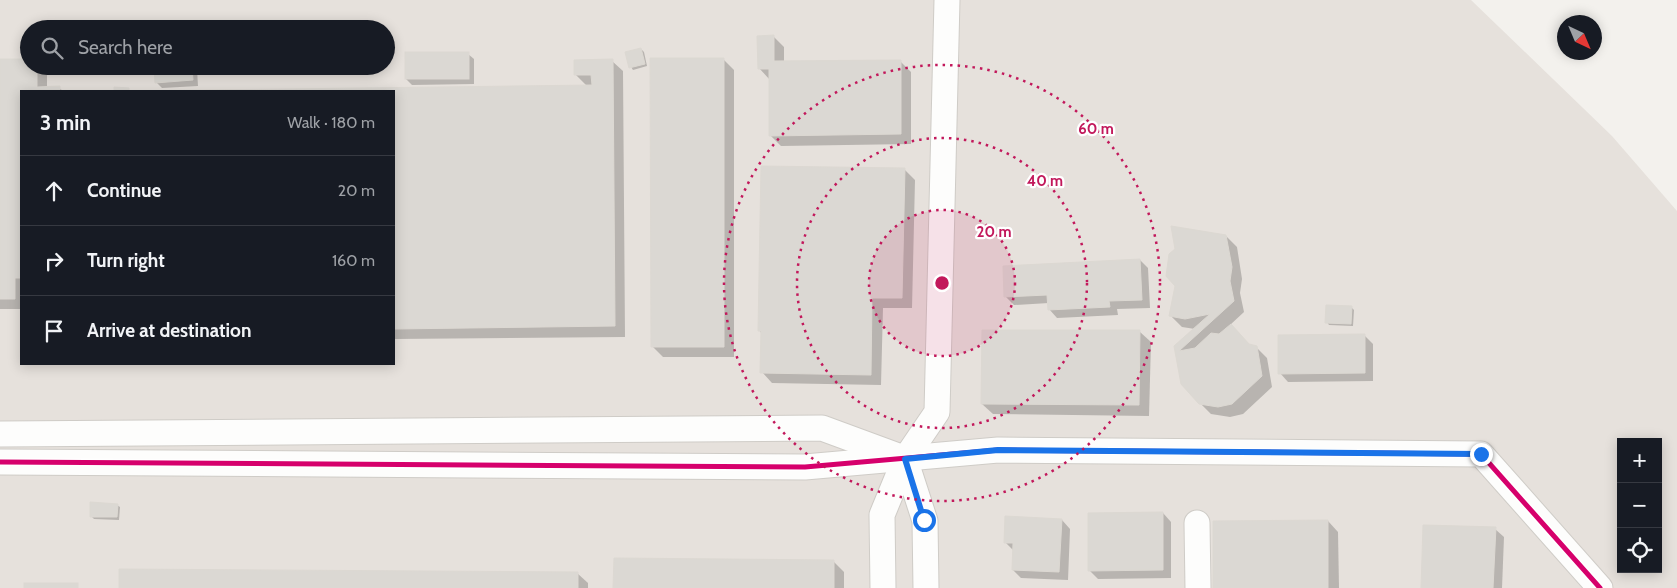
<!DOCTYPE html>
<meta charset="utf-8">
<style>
:root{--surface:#171b24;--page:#20242c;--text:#f1f3f6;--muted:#9ea1a6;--line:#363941}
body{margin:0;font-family:Cabin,sans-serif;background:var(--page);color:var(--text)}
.controls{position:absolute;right:15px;bottom:15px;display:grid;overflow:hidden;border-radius:0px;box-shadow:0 2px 12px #0003}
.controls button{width:45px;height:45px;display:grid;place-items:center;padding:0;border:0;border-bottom:1px solid var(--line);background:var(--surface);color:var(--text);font:25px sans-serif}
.compass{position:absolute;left:1557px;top:15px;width:45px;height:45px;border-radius:50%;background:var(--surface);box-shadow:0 2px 12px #0003;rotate:136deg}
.stop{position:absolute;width:15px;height:15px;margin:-11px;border:4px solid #1a73e8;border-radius:50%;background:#fff}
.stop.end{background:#1a73e8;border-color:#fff;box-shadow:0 1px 5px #0008}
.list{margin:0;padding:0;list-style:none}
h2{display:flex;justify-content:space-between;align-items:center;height:65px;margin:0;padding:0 20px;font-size:21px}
h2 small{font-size:16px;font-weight:400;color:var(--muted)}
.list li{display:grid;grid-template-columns:32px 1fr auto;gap:15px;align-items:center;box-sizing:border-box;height:70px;padding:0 20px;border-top:1px solid var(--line)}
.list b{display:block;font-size:19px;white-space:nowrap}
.list em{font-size:16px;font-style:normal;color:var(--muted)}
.icon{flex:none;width:28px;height:28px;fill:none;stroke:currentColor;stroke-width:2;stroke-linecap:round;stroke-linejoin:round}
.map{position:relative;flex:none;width:1677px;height:588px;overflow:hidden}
.search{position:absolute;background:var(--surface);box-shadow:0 2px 12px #0003;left:20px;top:20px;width:375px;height:55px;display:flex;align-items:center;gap:12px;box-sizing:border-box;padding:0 18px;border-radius:28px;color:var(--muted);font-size:19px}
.panel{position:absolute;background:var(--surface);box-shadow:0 2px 12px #0003;left:20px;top:90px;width:375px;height:275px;border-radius:0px}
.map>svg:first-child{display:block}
</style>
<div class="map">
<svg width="1677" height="588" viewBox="0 0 1677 588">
<rect width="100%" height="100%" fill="#f3f1ed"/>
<path fill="#e6e1dc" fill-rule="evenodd" d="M 0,0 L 1471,0 L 1612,136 L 1677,211 L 1677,588 L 0,588 ZM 29,29 L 386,29 L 386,66 L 29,66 ZM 21,91 L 394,91 L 394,364 L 21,364 ZM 1621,442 L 1658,442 L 1658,569 L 1621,569 Z"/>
<g fill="#0003">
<path d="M 773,36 L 784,47 L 784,63 L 900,61 L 911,72 L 911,144 L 781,146 L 770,135 L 770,80 L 759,68 Z"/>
<path d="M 641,49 L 644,52 L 647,66 L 633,70 L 631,67 Z"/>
<path d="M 468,54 L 474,59 L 474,84 L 412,85 L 406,79 Z"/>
<path d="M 723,59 L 734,70 L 734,357 L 663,357 L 652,346 Z"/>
<path d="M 0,60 L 29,66 L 43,66 L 47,71 L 47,88 L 59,88 L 63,91 L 21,91 L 21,309 L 0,309 Z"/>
<path d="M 612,61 L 623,71 L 625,337 L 394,339 L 394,91 L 197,91 L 587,86 L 575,74 Z"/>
<path d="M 155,66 L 194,66 L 197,69 L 198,86 L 162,88 L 156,82 Z"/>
<path d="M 904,169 L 915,180 L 912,308 L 883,308 L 881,385 L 772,383 L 762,372 L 762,334 L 759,330 Z"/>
<path d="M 1226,236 L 1237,247 L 1242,279 L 1240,293 L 1244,312 L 1230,325 L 1250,346 L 1256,347 L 1267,358 L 1272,387 L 1243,414 L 1230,417 L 1211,414 L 1200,403 L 1176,346 L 1195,329 L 1182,327 L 1171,316 Z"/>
<path d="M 1140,260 L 1148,268 L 1150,308 L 1117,309 L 1118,315 L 1057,318 L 1049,309 L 1049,303 L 1014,305 L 1005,296 Z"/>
<path d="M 1351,307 L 1354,310 L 1353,326 L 1329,325 L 1327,322 Z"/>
<path d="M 1140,332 L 1151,342 L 1149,416 L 993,414 L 982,404 Z"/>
<path d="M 1364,335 L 1373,344 L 1373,381 L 1288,382 L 1280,373 Z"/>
<path d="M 117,505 L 120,507 L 119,520 L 94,519 L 91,516 Z"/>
<path d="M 1163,513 L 1171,522 L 1171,578 L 1098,579 L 1089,570 Z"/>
<path d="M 1007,518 L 1062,520 L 1070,529 L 1068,580 L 1021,578 L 1013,570 L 1014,551 L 1005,542 Z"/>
<path d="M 1328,521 L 1338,532 L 1339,588 L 1214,588 Z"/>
<path d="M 1495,529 L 1504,537 L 1502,588 L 1422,588 Z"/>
<path d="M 833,561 L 844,572 L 844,588 L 615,588 Z"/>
<path d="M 577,573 L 588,583 L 588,588 L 120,588 Z"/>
</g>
<g fill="#dbd8d3" stroke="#dcd8d2">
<path d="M 774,35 L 774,61 L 901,60 L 901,134 L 769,136 L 769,69 L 758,69 L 757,36 Z"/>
<path d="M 641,48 L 645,64 L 629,68 L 625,52 Z"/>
<rect x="405" y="52" width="64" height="27"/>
<path d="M 650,58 L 724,58 L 724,347 L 651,347 Z"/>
<path d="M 0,59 L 29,59 L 29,66 L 37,66 L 37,87 L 60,86 L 60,91 L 21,91 L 21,278 L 15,278 L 15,299 L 0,299 Z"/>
<path d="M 613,59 L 615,326 L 394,329 L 394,91 L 114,91 L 114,87 L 129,88 L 129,91 L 592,85 L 591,75 L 574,75 L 574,60 Z"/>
<path d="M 154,66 L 192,66 L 193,80 L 155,83 Z"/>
<path d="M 761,166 L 905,168 L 902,298 L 872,298 L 871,375 L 760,373 L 761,331 L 758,331 Z"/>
<path d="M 1171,226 L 1226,235 L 1232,267 L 1230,281 L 1234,301 L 1179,351 L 1195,348 L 1211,333 L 1219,334 L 1231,324 L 1249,344 L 1257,346 L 1262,376 L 1232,404 L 1218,407 L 1199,404 L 1181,384 L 1174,346 L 1210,314 L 1185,319 L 1169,316 L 1175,286 L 1166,276 L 1169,254 L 1175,249 Z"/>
<path d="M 1140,259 L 1142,300 L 1109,301 L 1110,307 L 1048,310 L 1047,295 L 1004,297 L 1003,266 Z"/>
<path d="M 1326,305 L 1352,306 L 1351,324 L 1325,323 Z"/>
<path d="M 982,330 L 1140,330 L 1139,405 L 981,404 Z"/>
<path d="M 1365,334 L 1365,373 L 1278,374 L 1278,335 Z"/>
<path d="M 90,502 L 118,504 L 117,517 L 90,517 Z"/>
<path d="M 1163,512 L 1163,570 L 1088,571 L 1088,513 Z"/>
<path d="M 1005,516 L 1062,519 L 1059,572 L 1012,570 L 1013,543 L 1004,543 Z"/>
<path d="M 1328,520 L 1328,588 L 1213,588 L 1213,521 Z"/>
<path d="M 1423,525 L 1496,527 L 1493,588 L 1421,588 Z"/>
<path d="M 614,558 L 834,560 L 834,588 L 613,588 Z"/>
<path d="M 119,569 L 578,572 L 578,588 L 119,588 Z"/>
<rect x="24" y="583" width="54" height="5"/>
</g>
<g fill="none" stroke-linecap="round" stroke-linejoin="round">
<g stroke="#cfccc7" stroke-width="27">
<g id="minor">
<path d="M 0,434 L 822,428 L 898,456"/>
<path d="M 905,459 L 925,521 L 926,588"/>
<path d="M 0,462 L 805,467 L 998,450 L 1481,454 L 1600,588"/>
<path d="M 1197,523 L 1198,588"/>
<path d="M 883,588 L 882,515 L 905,459 L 937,412 L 947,0"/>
</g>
</g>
<use href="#minor" stroke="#fdfdfc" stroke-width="25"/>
<g stroke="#fff" stroke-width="8">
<path id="cycleway" d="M 0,462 L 805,467 L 998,450 L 1481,454 L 1600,588"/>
</g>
<use href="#cycleway" stroke="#d6006c" stroke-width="5"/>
</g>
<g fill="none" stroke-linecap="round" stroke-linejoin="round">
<path stroke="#1a73e8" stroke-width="6" d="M 924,520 L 905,459 L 998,450 L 1481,454"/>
</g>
<circle cx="942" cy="283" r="73" fill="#c2185b" fill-opacity=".12"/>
<g fill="none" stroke="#c2185b" stroke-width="2.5" stroke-dasharray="2.5 5">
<circle cx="942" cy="283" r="73"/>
<circle cx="942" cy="283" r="145"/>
<circle cx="942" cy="283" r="218"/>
</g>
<circle cx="942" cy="283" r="8" fill="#c2185b" stroke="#fff" stroke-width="2.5"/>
<g font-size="15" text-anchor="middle" font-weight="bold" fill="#c2185b" stroke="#fff" stroke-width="4.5" stroke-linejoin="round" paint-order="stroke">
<text x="1096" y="134">60 m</text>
<text x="1045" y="186">40 m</text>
<text x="994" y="237">20 m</text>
</g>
</svg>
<div class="controls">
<button>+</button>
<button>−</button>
<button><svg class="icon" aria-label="locate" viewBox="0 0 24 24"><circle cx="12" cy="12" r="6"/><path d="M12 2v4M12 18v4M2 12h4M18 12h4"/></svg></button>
</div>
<svg class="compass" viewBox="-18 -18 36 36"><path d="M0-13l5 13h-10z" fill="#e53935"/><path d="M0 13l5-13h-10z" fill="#9ea1a6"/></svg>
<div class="stop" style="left:924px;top:520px"></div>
<div class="stop end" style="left:1481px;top:454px"></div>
<div class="search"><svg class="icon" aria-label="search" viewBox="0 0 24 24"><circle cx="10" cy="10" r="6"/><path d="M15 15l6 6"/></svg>Search here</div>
<section class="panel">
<h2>3 min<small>Walk · 180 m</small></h2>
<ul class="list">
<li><svg class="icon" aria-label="ahead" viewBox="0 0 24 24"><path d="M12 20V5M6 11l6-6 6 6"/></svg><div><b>Continue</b></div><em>20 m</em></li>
<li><svg class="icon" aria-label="right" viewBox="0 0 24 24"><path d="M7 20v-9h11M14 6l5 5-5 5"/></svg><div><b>Turn right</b></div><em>160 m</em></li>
<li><svg class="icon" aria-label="arrive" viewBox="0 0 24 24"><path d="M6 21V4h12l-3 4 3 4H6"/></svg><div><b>Arrive at destination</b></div></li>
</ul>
</section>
</div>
